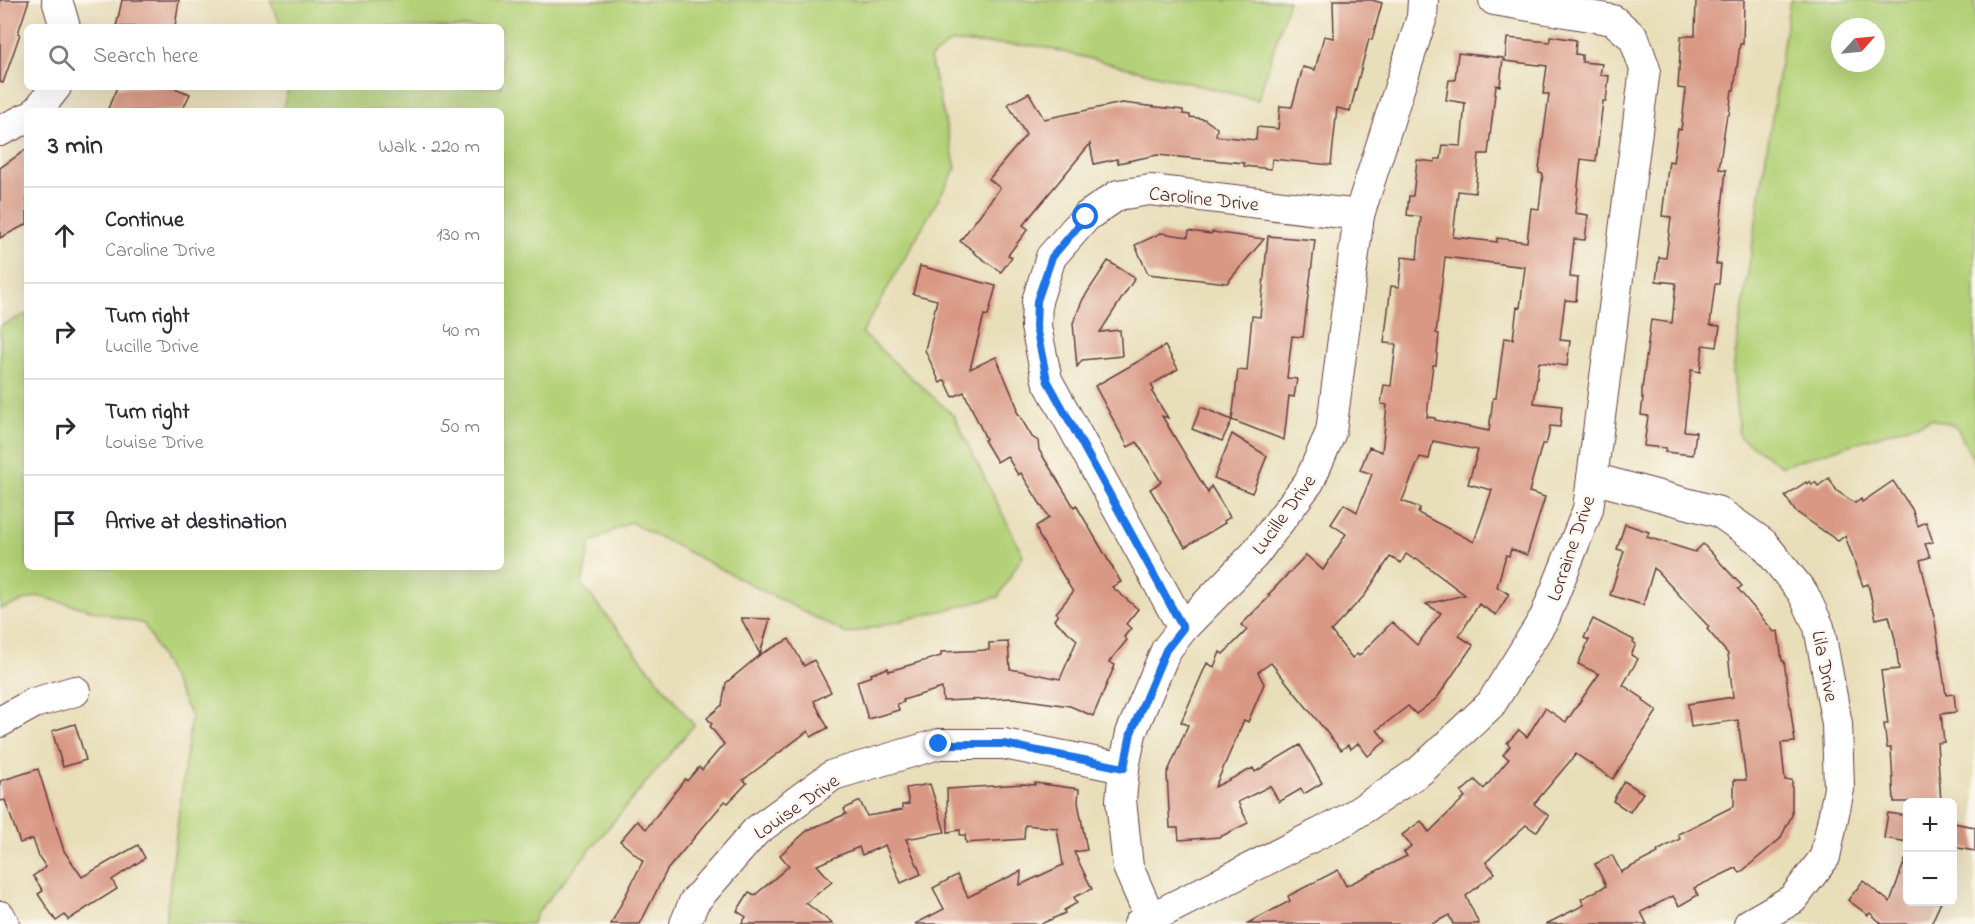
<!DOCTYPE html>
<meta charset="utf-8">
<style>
:root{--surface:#fff;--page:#f7f7f7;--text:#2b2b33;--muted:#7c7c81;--line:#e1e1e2}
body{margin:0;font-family:"Indie Flower",sans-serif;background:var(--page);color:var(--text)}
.controls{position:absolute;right:18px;bottom:18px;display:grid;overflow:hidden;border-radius:9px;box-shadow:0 6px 24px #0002}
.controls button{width:54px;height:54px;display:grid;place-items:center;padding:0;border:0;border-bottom:2px solid var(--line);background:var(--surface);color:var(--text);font:30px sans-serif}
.compass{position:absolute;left:1831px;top:18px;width:54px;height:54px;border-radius:50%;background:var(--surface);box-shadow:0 6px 24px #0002;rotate:63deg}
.stop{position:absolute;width:18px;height:18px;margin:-14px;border:4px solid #1a73e8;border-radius:50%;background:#fff}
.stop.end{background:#1a73e8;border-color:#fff;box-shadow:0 2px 6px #0008}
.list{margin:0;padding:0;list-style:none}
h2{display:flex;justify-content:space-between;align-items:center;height:78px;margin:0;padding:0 24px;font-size:26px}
h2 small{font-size:20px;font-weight:400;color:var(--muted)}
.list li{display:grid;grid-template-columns:39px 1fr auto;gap:18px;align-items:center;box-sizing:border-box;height:96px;padding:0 24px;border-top:2px solid var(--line)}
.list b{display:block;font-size:22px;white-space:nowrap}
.list p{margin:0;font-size:20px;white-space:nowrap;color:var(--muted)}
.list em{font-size:20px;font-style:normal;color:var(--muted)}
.icon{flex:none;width:33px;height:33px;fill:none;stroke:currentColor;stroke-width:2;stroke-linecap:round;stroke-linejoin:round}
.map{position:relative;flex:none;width:1975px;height:924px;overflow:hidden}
.search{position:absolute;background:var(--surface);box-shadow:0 6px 24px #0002;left:24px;top:24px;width:480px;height:66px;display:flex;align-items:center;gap:15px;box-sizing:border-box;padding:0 21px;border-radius:9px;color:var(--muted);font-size:22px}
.panel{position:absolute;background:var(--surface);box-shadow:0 6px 24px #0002;left:24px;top:108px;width:480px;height:462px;border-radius:9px}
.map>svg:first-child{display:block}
</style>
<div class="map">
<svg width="1975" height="924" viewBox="0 0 1975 924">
<rect width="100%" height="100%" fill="#fbf7ec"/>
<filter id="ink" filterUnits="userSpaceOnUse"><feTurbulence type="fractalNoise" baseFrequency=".0167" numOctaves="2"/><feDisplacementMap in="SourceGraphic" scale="12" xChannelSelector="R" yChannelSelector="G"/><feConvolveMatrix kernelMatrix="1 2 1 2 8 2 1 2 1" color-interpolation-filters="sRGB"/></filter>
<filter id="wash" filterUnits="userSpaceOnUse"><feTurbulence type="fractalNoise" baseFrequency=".008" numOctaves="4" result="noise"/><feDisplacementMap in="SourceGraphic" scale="24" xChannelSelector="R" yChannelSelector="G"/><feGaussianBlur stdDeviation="1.35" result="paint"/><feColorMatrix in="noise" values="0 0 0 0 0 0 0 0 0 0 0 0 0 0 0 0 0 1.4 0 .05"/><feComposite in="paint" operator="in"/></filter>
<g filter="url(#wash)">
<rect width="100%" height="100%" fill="#e8deb9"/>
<g fill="#b3d177" stroke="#7e7851" stroke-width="1.5" fill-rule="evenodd">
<path d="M 270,0 L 1289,0 L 1258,100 L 1039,46 L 951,42 L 930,58 L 956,168 L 862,333 L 954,416 L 1023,555 L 998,597 L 847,634 L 630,522 L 590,543 L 582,585 L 694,725 L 538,912 L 532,924 L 165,924 L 191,716 L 144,624 L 38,596 L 0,609 L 0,326 L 27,314 L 27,567 L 501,567 L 501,111 L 282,111 L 289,87 L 501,87 L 501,27 L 282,27 Z"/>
<path d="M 1790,0 L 1975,0 L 1975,463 L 1956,426 L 1932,419 L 1782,466 L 1739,437 L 1733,371 ZM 1840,27 L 1876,27 L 1876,63 L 1840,63 Z"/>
</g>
<g id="blocks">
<g fill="#d99884" fill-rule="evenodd">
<path d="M 0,0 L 29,0 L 18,33 L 20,34 L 3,83 L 0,82 Z"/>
<path d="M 122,0 L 179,0 L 175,27 L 116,27 Z"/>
<path d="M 1333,0 L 1372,0 L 1382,3 L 1372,40 L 1369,39 L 1350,111 L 1337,108 L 1331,165 L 1272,159 L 1271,169 L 1244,166 L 1244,163 L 1157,155 L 1118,163 L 1117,159 L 1094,164 L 1090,144 L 1023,225 L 1028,229 L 1008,255 L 1012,257 L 1001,272 L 973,252 L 974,251 L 960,241 L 1000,188 L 989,179 L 1026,135 L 1008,104 L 1029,93 L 1044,119 L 1122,103 L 1183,110 L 1183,114 L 1190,115 L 1190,117 L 1204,119 L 1217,128 L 1216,136 L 1256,140 L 1257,127 L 1278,129 L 1280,106 L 1292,107 L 1303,67 L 1315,70 L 1324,36 L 1334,38 Z"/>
<path d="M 1696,0 L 1744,0 L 1743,44 L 1740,44 L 1734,90 L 1732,90 L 1729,115 L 1727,115 L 1725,127 L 1719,169 L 1726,170 L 1716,264 L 1721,264 L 1719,284 L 1715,284 L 1710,325 L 1720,326 L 1717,347 L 1703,345 L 1700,372 L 1691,370 L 1684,431 L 1696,432 L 1693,455 L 1665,452 L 1666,448 L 1644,446 L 1648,416 L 1641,415 L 1643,398 L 1642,398 L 1642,389 L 1651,320 L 1672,323 L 1676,283 L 1656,281 L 1659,257 L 1666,258 L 1671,217 L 1662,216 L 1665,191 L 1669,161 L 1673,162 L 1678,129 L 1681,130 L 1686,89 L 1678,88 L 1681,36 L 1695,36 Z"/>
<path d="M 1550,36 L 1576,40 L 1575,54 L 1582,55 L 1582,62 L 1602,64 L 1600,75 L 1609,76 L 1606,101 L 1603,101 L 1596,161 L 1581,159 L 1575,213 L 1588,215 L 1585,240 L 1574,239 L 1570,277 L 1578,278 L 1576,301 L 1565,300 L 1560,340 L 1570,341 L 1567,366 L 1539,362 L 1534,403 L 1562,406 L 1560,427 L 1550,426 L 1548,438 L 1546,444 L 1542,444 L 1529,492 L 1545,497 L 1527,555 L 1511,549 L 1509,556 L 1506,555 L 1497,587 L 1509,594 L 1496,615 L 1479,604 L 1459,636 L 1473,645 L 1437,698 L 1416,714 L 1408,706 L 1377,730 L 1386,741 L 1368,756 L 1358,743 L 1351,749 L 1348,745 L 1341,750 L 1271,663 L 1258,672 L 1264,684 L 1248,722 L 1244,720 L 1215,787 L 1253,768 L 1255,772 L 1300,745 L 1322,783 L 1304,794 L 1301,789 L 1279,802 L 1270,786 L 1238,802 L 1248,823 L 1220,837 L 1179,840 L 1178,828 L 1170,828 L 1167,774 L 1188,725 L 1181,722 L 1207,663 L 1214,667 L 1220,652 L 1223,654 L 1247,630 L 1241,625 L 1270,596 L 1268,595 L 1306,555 L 1323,570 L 1346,534 L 1331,524 L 1344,504 L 1357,512 L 1372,474 L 1360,470 L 1369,447 L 1382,452 L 1387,405 L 1381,404 L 1384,385 L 1391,386 L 1396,344 L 1384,343 L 1391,286 L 1399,287 L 1402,257 L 1417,259 L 1421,217 L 1407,215 L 1409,196 L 1413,196 L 1417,160 L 1435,162 L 1435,159 L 1441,159 L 1443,145 L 1461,146 L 1465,103 L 1446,100 L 1449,80 L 1455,80 L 1458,53 L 1503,58 L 1500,86 L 1496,85 L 1488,154 L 1479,154 L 1475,193 L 1458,191 L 1453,237 L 1497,242 L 1497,238 L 1527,242 L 1531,208 L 1539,209 L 1543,174 L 1539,173 L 1539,169 L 1549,94 L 1543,94 L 1547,66 L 1505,61 L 1507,38 L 1550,42 ZM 1445,257 L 1525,267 L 1520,308 L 1517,307 L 1513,339 L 1504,338 L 1496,398 L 1493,398 L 1489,431 L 1435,420 L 1435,418 L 1427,417 L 1431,380 L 1433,365 L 1436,365 L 1439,334 L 1436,333 ZM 1433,441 L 1478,450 L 1468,484 L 1492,490 L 1474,542 L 1418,513 L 1420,508 L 1402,501 L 1420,457 L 1429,459 ZM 1406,554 L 1415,560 L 1416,558 L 1465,595 L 1426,604 L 1441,613 L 1417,645 L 1392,622 L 1359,656 L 1357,654 L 1352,658 L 1331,631 L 1365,595 L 1390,557 L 1401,563 Z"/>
<path d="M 117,87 L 172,87 L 190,94 L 182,111 L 107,111 Z"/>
<path d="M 27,149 L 27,224 L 0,238 L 0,168 Z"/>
<path d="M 1189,231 L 1211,234 L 1212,232 L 1264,239 L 1227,283 L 1148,274 L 1135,245 L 1161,233 L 1188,237 Z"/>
<path d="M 1268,236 L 1315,240 L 1303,337 L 1292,336 L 1287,378 L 1297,379 L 1294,397 L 1289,396 L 1284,440 L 1232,420 L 1238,370 L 1247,371 L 1252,316 L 1260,317 Z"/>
<path d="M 1108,261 L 1135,278 L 1100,332 L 1120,330 L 1122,356 L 1082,360 L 1077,367 L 1073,323 L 1083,299 Z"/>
<path d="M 920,266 L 996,286 L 988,316 L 984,315 L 970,369 L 996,357 L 1018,409 L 1016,410 L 1032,437 L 1038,441 L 1039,450 L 1074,507 L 1076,505 L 1121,582 L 1112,587 L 1138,609 L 1126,624 L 1131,628 L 1124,637 L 1127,640 L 1109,662 L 1115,665 L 1093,716 L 1070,706 L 1013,698 L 943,701 L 942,688 L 903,700 L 904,702 L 897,704 L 899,710 L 868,719 L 857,681 L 872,676 L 871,674 L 888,668 L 889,671 L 941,656 L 941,652 L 989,650 L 989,643 L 1008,642 L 1010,669 L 1060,679 L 1077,640 L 1054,620 L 1058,615 L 1056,613 L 1073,592 L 1039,536 L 1036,526 L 1049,518 L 1021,473 L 1018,475 L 1007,456 L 997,462 L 984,440 L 986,439 L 964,392 L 953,397 L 945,380 L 940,383 L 925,350 L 937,300 L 913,294 Z"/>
<path d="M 1165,346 L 1178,369 L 1151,385 L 1154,390 L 1152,392 L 1168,418 L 1162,416 L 1208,493 L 1211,486 L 1230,517 L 1224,521 L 1225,523 L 1185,547 L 1150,489 L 1161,482 L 1137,442 L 1128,447 L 1095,386 Z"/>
<path d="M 1201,407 L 1232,420 L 1222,441 L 1192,429 Z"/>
<path d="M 1232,434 L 1267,456 L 1252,493 L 1214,478 Z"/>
<path d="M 1829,478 L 1837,491 L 1855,503 L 1861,499 L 1862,502 L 1893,481 L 1912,509 L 1918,526 L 1926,522 L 1933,542 L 1925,544 L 1930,557 L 1920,560 L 1935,621 L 1946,695 L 1954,694 L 1956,712 L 1941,714 L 1944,742 L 1937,743 L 1941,802 L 1894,802 L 1891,748 L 1887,748 L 1884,724 L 1888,724 L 1881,671 L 1899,669 L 1895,639 L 1889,616 L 1876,619 L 1868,584 L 1863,586 L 1845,536 L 1838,541 L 1795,511 L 1785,496 L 1806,482 L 1807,484 L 1810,481 L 1812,485 L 1815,482 L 1818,486 Z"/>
<path d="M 1625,524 L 1649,532 L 1647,537 L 1695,552 L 1703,544 L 1742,586 L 1738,589 L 1774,632 L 1778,631 L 1782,661 L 1784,661 L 1795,742 L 1781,743 L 1785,780 L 1792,780 L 1792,815 L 1780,839 L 1740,873 L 1736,868 L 1694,888 L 1698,895 L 1679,906 L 1673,896 L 1641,912 L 1647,924 L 1546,924 L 1584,905 L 1581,899 L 1606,886 L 1595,864 L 1612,855 L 1621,872 L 1658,853 L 1657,851 L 1680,839 L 1678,834 L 1734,806 L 1734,780 L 1746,780 L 1738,720 L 1691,727 L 1688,704 L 1733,697 L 1728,654 L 1707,629 L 1709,627 L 1654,568 L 1643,605 L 1610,595 L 1624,551 L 1617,549 Z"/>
<path d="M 741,618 L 770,619 L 760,654 Z"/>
<path d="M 1593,619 L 1634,640 L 1633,642 L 1636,644 L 1631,655 L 1638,659 L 1623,685 L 1644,699 L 1643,701 L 1657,711 L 1613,779 L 1576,754 L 1534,804 L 1549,816 L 1536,832 L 1526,825 L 1486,862 L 1495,873 L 1466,896 L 1479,924 L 1453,924 L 1449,915 L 1432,924 L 1246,924 L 1290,901 L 1288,896 L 1338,870 L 1346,886 L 1407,856 L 1404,852 L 1411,846 L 1402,835 L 1421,821 L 1429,832 L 1465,797 L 1461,792 L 1475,780 L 1484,789 L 1509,759 L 1503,755 L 1510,746 L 1507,743 L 1519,730 L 1527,737 L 1545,708 L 1566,722 L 1599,674 L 1578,664 L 1589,640 L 1584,638 Z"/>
<path d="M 789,639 L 804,666 L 814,660 L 831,692 L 814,701 L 828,728 L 811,737 L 808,731 L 743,780 L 747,783 L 728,803 L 725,801 L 667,870 L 640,924 L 611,924 L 643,861 L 620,841 L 637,821 L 646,829 L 685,779 L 687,781 L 699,767 L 702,770 L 724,744 L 710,726 L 712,724 L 707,718 L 722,705 L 726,683 L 761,654 Z"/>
<path d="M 75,724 L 86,760 L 63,767 L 52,731 Z"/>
<path d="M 38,769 L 64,851 L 82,877 L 138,845 L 145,858 L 112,880 L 117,889 L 68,920 L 65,915 L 56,921 L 38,894 L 43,891 L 33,876 L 46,867 L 39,857 L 33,839 L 20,843 L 5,800 L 0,801 L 0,781 Z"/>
<path d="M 1624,781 L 1643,793 L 1630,812 L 1613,801 Z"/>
<path d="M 1035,783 L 1079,789 L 1078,802 L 1087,850 L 1074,852 L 1092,889 L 1074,897 L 1077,903 L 1064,910 L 1065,913 L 1041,924 L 915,924 L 944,909 L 933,888 L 957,875 L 968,897 L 1021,871 L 1020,885 L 1063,865 L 1057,828 L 1025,825 L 1024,839 L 966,843 L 965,835 L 960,835 L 960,830 L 948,832 L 947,789 L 1023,784 L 1035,785 Z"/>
<path d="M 930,784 L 945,832 L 906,839 L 921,874 L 901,883 L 885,845 L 862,855 L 859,847 L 817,865 L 832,882 L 806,903 L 833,924 L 741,924 L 746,917 L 737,911 L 749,892 L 755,895 L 789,866 L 780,855 L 808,830 L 846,814 L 844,809 L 860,801 L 867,816 L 902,810 L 902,805 L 909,804 L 906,788 Z"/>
<path d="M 1888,813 L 1908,816 L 1908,842 L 1884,838 Z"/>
<path d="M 1953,823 L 1975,827 L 1975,851 L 1953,847 Z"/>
<path d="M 1905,860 L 1908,860 L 1908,902 L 1941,902 L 1931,924 L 1882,924 L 1870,913 L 1868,915 L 1848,900 L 1863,881 L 1890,902 Z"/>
</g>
</g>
</g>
<g filter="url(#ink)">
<use href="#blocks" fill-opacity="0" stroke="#623c40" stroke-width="1.5"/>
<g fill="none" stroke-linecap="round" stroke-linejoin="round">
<g stroke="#623c40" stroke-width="32">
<g id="minor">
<path d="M 57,0 L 65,27"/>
<path d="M 37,111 L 56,87"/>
<path d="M 0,131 L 27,118"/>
<path d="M 1592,478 L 1719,512 L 1763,543 L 1803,593 L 1819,627 L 1837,724 L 1839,789 L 1825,857 L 1793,899 L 1749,924"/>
<path d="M 1183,628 L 1047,380 L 1036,327 L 1037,301 L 1051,257 L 1086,217 L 1118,195 L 1150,190 L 1359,215"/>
<path d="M 0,722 L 34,703 L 75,691"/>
<path d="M 0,916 L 4,924"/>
<path d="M 685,924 L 694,902 L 756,831 L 833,775 L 939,744 L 1004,744 L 1124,768"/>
<path d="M 1139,924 L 1346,820 L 1420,771 L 1491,704 L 1545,617 L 1588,509 L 1645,69 L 1634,38 L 1613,20 L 1494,0"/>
<path d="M 1153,924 L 1128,867 L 1121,800 L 1124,768 L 1131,733 L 1166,650 L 1183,628 L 1254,555 L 1309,482 L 1331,432 L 1359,215 L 1422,17 L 1423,0"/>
</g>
</g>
<use href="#minor" stroke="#fff" stroke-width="30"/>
</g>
</g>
<g fill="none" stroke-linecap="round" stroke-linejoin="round" filter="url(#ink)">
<path stroke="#1a73e8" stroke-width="8" d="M 939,744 L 1004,744 L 1124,768 L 1131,733 L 1166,650 L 1183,628 L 1047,380 L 1036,327 L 1037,301 L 1052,257 L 1086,217"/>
</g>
<g text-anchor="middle" stroke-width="4.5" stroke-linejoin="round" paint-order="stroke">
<g font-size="20" fill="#4a1f2b" stroke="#fbf7ec">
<text transform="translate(1204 198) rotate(6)" y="7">Caroline Drive</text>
<text transform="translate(1283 514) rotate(-54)" y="7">Lucille Drive</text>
<text transform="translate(1570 548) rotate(-71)" y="7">Lorraine Drive</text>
<text transform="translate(1826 666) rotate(79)" y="7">Lila Drive</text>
<text transform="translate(796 806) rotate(-35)" y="7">Louise Drive</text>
</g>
</g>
</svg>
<div class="controls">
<button>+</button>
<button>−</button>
</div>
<svg class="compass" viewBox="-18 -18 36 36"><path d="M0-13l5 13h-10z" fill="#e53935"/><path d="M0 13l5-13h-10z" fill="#7c7c81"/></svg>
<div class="stop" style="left:1086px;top:217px"></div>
<div class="stop end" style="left:939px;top:744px"></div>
<div class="search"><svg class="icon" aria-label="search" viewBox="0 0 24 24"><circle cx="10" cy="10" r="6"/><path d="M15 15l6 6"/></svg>Search here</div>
<section class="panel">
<h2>3 min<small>Walk · 220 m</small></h2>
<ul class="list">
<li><svg class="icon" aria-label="ahead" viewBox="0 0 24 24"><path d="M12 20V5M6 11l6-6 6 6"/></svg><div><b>Continue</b><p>Caroline Drive</p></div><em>130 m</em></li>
<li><svg class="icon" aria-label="right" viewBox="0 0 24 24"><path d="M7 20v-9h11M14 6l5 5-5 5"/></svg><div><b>Turn right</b><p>Lucille Drive</p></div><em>40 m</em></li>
<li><svg class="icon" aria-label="right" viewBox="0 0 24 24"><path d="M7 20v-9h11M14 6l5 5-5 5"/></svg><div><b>Turn right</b><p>Louise Drive</p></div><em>50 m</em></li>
<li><svg class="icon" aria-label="arrive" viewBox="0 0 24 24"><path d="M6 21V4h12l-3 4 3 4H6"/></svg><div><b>Arrive at destination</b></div></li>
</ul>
</section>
</div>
